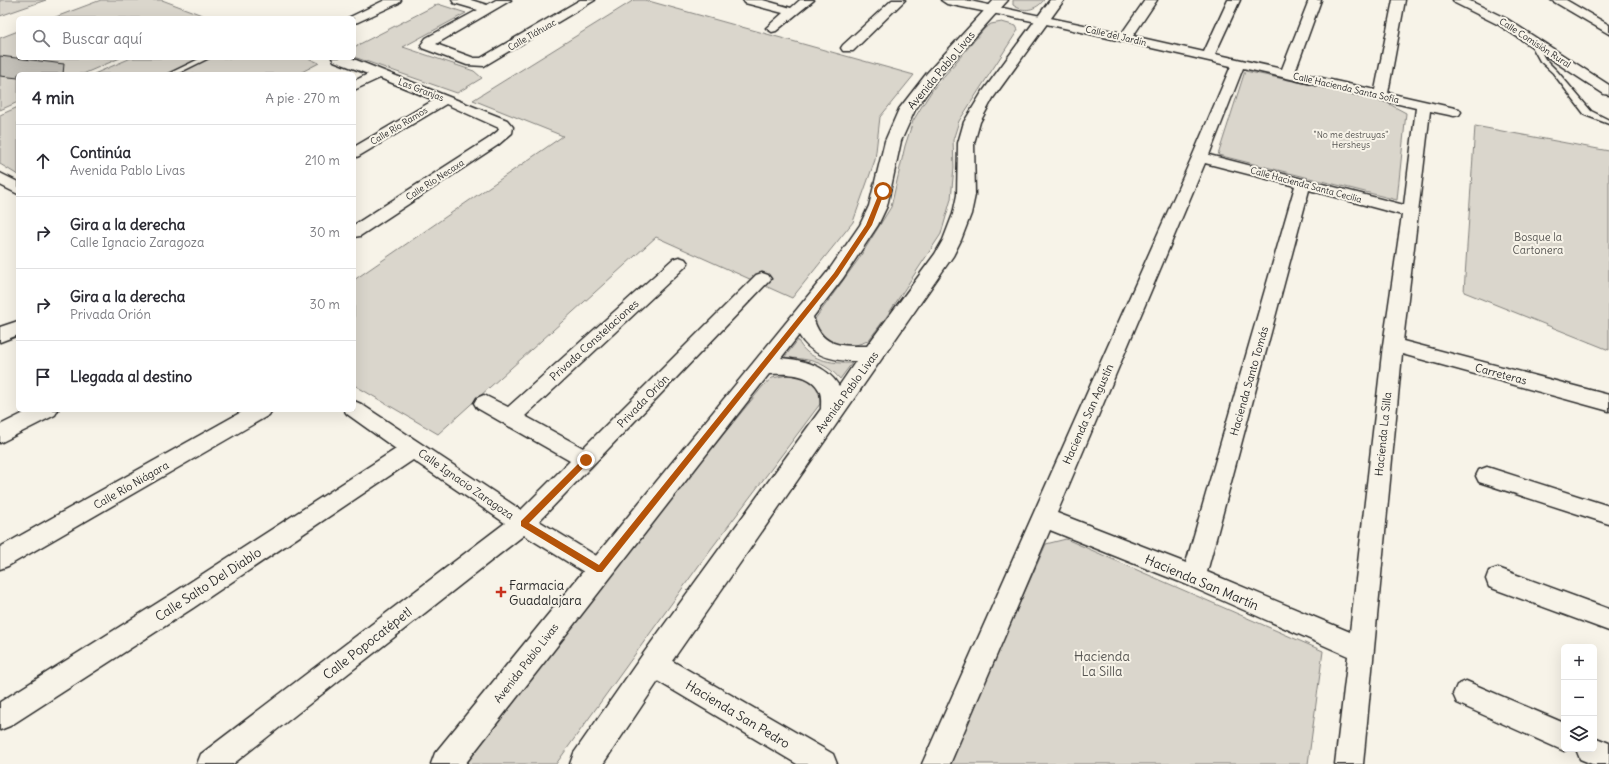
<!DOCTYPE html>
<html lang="es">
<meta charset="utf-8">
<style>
:root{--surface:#fff;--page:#f2f2f3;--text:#2b2b33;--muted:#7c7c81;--line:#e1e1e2}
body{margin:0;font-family:Delius,sans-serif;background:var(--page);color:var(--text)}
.controls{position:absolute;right:12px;bottom:12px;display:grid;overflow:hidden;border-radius:6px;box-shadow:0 4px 16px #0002}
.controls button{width:36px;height:36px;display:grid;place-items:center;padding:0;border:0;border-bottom:1px solid var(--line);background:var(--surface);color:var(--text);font:20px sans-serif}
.stop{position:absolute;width:12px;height:12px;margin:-9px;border:3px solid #b45309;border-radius:50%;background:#fff}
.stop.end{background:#b45309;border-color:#fff;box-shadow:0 1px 4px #0008}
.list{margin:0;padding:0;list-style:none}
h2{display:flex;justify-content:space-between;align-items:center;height:52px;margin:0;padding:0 16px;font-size:17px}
h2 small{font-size:13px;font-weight:400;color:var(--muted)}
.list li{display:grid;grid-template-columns:26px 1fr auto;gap:12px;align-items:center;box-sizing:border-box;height:72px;padding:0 16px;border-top:1px solid var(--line)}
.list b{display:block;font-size:15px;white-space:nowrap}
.list p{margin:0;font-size:13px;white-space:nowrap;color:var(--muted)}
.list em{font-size:13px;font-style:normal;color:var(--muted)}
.icon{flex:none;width:22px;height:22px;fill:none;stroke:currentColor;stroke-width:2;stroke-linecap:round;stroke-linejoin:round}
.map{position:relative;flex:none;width:1609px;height:764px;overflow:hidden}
.search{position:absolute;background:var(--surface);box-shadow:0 4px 16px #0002;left:16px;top:16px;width:340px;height:44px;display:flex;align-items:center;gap:10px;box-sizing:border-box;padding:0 14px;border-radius:6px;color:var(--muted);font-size:15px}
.panel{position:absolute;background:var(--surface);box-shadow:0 4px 16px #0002;left:16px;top:72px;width:340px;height:340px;border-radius:6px}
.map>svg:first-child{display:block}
</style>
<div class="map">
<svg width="1609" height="764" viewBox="0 0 1609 764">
<rect width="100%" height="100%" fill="#f7f3e8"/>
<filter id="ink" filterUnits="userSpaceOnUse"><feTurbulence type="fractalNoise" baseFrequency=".025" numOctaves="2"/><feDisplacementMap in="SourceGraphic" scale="8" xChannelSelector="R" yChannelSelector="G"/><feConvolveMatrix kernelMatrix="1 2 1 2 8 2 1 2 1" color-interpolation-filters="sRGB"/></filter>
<g filter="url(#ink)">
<g fill="#dad6cc" stroke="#82807c">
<path d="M 0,0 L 46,0 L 0,16 Z"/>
<path d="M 101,0 L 162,0 L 210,18 L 53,18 Z"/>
<path d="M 634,0 L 645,0 L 914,75 L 880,117 L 875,160 L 853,222 L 792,298 L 656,237 L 438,434 L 354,385 L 354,280 L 563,136 L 473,100 Z"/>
<path d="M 1013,0 L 1044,0 C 1036,10 1024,13 1013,5 Z"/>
<path d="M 438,4 L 466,13 L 403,47 L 474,71 L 482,78 L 457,93 L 354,57 L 354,47 Z"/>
<path d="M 1002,22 L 1016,26 L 1018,30 L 959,121 L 953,140 L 954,167 L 951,199 L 941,234 L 887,316 L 868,341 L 853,346 L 837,346 L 821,338 L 813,324 L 815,319 L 858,260 L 891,207 L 905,146 L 913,121 L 922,106 L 933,89 L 985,28 L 991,24 Z"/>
<path d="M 18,31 L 18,58 L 120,58 L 83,74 L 18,74 L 18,102 L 0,110 L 0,38 Z"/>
<path d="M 131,58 L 308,58 L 319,63 L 298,74 L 94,74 Z"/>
<path d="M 1245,71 L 1380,99 L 1406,113 L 1397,200 L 1218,155 Z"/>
<path d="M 18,107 L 18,175 L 0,164 L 0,115 Z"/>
<path d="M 1475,126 L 1609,151 L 1609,350 L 1464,292 Z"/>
<path d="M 798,340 C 806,360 833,364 852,363 L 840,379 C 825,361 806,358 784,358 Z"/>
<path d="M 793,374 L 809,380 L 820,390 L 820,404 L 705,557 L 556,764 L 466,764 L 700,463 L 763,386 L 772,378 Z"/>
<path d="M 1066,539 L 1323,651 L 1308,764 L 948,764 L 1046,544 Z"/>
</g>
<path fill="#c4c1b9" stroke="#2b2b2b" d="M 0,56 L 64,64 L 63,74 L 18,74 L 18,78 L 0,76 Z"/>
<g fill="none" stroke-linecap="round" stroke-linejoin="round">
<g stroke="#2b2b2b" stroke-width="3">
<g id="service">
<path d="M 1530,40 L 1534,40 L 1545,59 L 1557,71 L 1591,111 L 1609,120 L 1609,124 L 1585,115 L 1553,73 L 1540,61 L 1529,41 Z"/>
<path d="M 201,58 L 209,58 L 177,74 L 168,74 Z"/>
</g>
</g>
<g stroke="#2b2b2b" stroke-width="3">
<g id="minor">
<path d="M 385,0 L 401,0 L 399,3 L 358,22 L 354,23 L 354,18 L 348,18 Z"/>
<path d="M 452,0 L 471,0 L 487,5 L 496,0 L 511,0 L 436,44 L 474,58 L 481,58 L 580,0 L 595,0 L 484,66 L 467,65 L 422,48 L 421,45 L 426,38 L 478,10 L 454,3 Z"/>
<path d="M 743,0 L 763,0 L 791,8 L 800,0 L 814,0 L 776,31 L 772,32 L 766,28 L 783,13 L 745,3 Z"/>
<path d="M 892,0 L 905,0 L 853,51 L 843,51 L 841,48 L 843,45 Z"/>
<path d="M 941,0 L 965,0 L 1122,33 L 1145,0 L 1157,0 L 1133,36 L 1204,52 L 1228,0 L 1240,0 L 1215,54 L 1282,69 L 1309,0 L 1321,0 L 1295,72 L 1375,90 L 1393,0 L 1405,0 L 1388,93 L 1459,109 L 1461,112 L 1459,115 L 1454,116 L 1430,111 L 1403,341 L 1609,395 L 1609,411 L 1402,354 L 1363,764 L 1335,764 L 1348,656 L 1185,584 L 1050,530 L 950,764 L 922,764 L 1192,157 L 1231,66 L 1042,23 L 947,4 ZM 1243,68 L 1416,108 L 1404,205 L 1209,155 ZM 1205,163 L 1295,186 L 1186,563 L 1057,513 ZM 1309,190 L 1402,215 L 1383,345 L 1350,632 L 1207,572 Z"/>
<path d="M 1453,0 L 1468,0 L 1507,19 L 1609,85 L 1609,95 L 1604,94 L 1499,25 L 1455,3 Z"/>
<path d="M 1551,0 L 1566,0 L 1609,25 L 1609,34 Z"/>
<path d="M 332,58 L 351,58 L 507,120 L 513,127 L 512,133 L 498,145 L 360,236 L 354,237 L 354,225 L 488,139 L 498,131 L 499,128 L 446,104 L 359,156 L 354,158 L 354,147 L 434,100 L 380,78 L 354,90 L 354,81 L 368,74 L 334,61 Z"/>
<path d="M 0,173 L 18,182 L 18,194 L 0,185 Z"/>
<path d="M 679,257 L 685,259 L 688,263 L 685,267 L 525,416 L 583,448 L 756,275 L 762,273 L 768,275 L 771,279 L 539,521 L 608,563 L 612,570 L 608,577 L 600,580 L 592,577 L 524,535 L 233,764 L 197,764 L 201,754 L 505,523 L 413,460 L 193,608 L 10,726 L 0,730 L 0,702 L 175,592 L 396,449 L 347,414 L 344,410 L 354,410 L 354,401 L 361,404 L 521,510 L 570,461 L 477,408 L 474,403 L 477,398 L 484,395 L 508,407 L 673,259 Z"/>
<path d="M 18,321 L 18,335 L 0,342 L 0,327 Z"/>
<path d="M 30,410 L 58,410 L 55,415 L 0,443 L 0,425 Z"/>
<path d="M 245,410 L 272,410 L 269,415 L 8,566 L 0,569 L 0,547 Z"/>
<path d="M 1487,467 L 1609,506 L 1609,524 L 1479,482 L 1476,476 L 1479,470 Z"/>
<path d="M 1498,568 L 1609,609 L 1609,631 L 1489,587 L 1486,579 L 1489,571 Z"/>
<path d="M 653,652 L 662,655 L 833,754 L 837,764 L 797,764 L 644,673 L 640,664 L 644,655 Z"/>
<path d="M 1466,681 L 1564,723 L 1564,749 L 1568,749 L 1564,751 L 1457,703 L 1453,694 L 1457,685 Z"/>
<path d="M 1594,737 L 1609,743 L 1609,764 L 1592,764 L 1580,759 L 1576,749 L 1594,749 Z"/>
</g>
</g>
<g stroke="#2b2b2b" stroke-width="3">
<path id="secondary" d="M 994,0 L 1008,0 L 937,79 L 915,110 L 901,141 L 887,206 L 878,225 L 843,278 L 813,317 C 821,347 840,346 867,346 L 935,254 L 943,240 L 953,214 L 957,195 L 958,143 L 964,122 L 981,94 L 1050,0 L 1064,0 L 993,98 L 980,122 L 974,143 L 975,195 L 971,214 L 961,240 L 953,256 L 663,674 L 603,764 L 570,764 L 574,753 L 643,654 L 821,409 C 821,403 822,396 819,390 C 811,373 785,373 769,374 L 465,764 L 431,764 L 435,753 L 829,270 L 860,225 L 869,206 L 885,141 L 899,109 L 927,73 ZM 799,335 C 811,356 833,361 856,361 L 839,386 C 826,365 804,360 781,358 Z"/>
</g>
<use href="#service" fill="#f7f3e8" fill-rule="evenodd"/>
<use href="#minor" fill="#f7f3e8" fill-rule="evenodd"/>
<use href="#secondary" fill="#f7f3e8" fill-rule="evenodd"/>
</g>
</g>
<path fill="#b45309" d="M 883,189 L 885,191 L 872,225 L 838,276 L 602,572 L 597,572 L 521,526 L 521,521 L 584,458 L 589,458 L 589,462 L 529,523 L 599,565 L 834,273 L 866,225 L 880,191 Z"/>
<path fill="#c8321e" stroke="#f7f3e8" stroke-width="1.5" d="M499 586h4v4h4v4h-4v4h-4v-4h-4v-4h4z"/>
<g text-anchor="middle" stroke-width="4" stroke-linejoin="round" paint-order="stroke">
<g font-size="9" fill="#2b2b2b" stroke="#f7f3e8">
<text transform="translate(532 35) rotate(-30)" y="3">Calle Tláhuac</text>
<text transform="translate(1116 36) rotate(13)" y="3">Calle del Jardín</text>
<text transform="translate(1535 43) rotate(33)" y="3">Calle Comisión Rural</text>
<text transform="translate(1346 88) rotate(13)" y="3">Calle Hacienda Santa Sofía</text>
<text transform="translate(421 90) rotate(21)" y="3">Las Granjas</text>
<text transform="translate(399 126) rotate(-31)" y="3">Calle Río Ramos</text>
<text transform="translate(435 180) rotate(-33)" y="3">Calle Río Necaxa</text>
<text transform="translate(1306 185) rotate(15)" y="3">Calle Hacienda Santa Cecilia</text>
</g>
<g font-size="9" fill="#575653" stroke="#f7f3e8">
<text x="1351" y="138">"No me destruyas"<tspan x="1351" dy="10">Hersheys</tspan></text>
</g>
<g font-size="11" fill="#2b2b2b" stroke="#f7f3e8">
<text transform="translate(941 70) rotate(-50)" y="4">Avenida Pablo Livas</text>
<text transform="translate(594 340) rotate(-42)" y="4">Privada Constelaciones</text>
<text transform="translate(1501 374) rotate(15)" y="4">Carreteras</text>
<text transform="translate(1249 381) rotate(-74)" y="4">Hacienda Santo Tomás</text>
<text transform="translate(847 392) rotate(-54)" y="4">Avenida Pablo Livas</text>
<text transform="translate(643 401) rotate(-46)" y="4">Privada Orión</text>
<text transform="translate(1088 414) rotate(-66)" y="4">Hacienda San Agustín</text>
<text transform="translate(1383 434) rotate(-84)" y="4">Hacienda La Silla</text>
<text transform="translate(466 484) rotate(35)" y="4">Calle Ignacio Zaragoza</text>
<text transform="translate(131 485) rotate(-30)" y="4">Calle Río Niágara</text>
<text transform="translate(526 663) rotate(-52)" y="4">Avenida Pablo Livas</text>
</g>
<g font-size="11" fill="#575653" stroke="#f7f3e8">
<text x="1538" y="241">Bosque la<tspan x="1538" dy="13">Cartonera</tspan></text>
</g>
<g font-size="13" fill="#2b2b2b" stroke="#f7f3e8">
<text transform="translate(1202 582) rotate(23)" y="5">Hacienda San Martín</text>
<text transform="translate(208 584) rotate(-33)" y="5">Calle Salto Del Diablo</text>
<text transform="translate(367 643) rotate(-38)" y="5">Calle Popocatépetl</text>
<text transform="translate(738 714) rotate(31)" y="5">Hacienda San Pedro</text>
</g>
<g font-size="13" fill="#2b2b2b" stroke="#f7f3e8" text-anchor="start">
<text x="509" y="590">Farmacia<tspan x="509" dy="15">Guadalajara</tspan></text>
</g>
<g font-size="13" fill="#575653" stroke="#f7f3e8">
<text x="1102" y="661">Hacienda<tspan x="1102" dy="15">La Silla</tspan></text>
</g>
</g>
</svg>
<div class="controls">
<button>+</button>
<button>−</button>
<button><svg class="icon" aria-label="layers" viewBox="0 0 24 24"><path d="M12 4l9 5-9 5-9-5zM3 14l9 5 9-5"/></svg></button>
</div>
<div class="stop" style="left:883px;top:191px"></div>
<div class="stop end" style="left:586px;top:460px"></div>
<div class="search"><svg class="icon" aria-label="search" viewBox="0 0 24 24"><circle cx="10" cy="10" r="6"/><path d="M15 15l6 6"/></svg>Buscar aquí</div>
<section class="panel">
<h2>4 min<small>A pie · 270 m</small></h2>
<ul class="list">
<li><svg class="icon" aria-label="ahead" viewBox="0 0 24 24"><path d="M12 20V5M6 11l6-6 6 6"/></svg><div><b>Continúa</b><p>Avenida Pablo Livas</p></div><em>210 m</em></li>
<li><svg class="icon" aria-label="right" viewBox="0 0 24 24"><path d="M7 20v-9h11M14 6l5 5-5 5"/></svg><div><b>Gira a la derecha</b><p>Calle Ignacio Zaragoza</p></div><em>30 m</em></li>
<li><svg class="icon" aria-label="right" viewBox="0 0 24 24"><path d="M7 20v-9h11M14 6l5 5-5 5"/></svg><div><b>Gira a la derecha</b><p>Privada Orión</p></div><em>30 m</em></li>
<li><svg class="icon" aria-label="arrive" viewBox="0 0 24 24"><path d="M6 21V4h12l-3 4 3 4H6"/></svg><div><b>Llegada al destino</b></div></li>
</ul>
</section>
</div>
